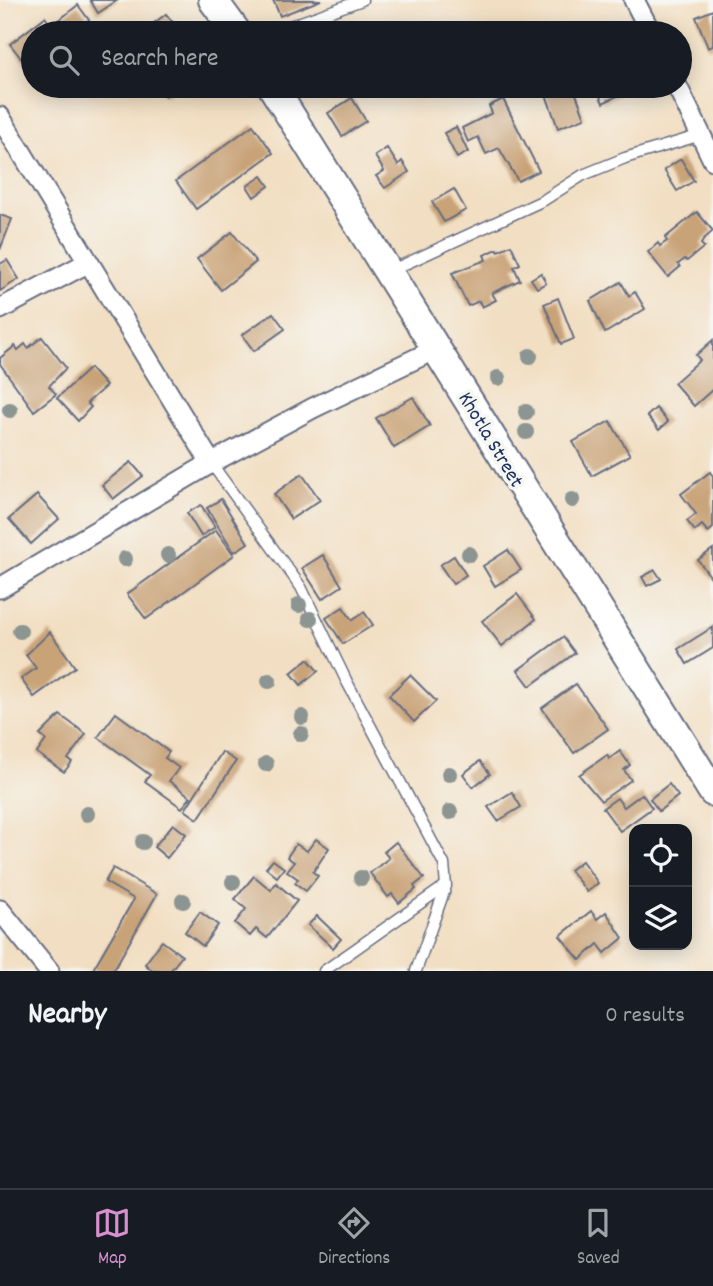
<!DOCTYPE html>
<style>
:root{--surface:#171b24;--page:#20242c;--text:#f1f3f6;--muted:#9ea1a6;--line:#363941;--accent:#d690ce}
body{margin:0;font-family:Dekko,sans-serif;background:var(--page);color:var(--text)}
.controls{position:absolute;right:21px;bottom:21px;display:grid;overflow:hidden;border-radius:14px;box-shadow:0 4px 18px #0003}
.controls button{width:63px;height:63px;display:grid;place-items:center;padding:0;border:0;border-bottom:2px solid var(--line);background:var(--surface);color:var(--text);font:35px sans-serif}
.list{margin:0;padding:0;list-style:none}
h2{display:flex;justify-content:space-between;align-items:center;height:91px;margin:0;padding:0 28px;font-size:30px}
h2 small{font-size:23px;font-weight:400;color:var(--muted)}
.icon{flex:none;width:38px;height:38px;fill:none;stroke:currentColor;stroke-width:2;stroke-linecap:round;stroke-linejoin:round}
.map{position:relative;flex:none;width:713px;height:971px;overflow:hidden}
.search{position:absolute;background:var(--surface);box-shadow:0 4px 18px #0003;left:21px;right:21px;top:21px;height:77px;display:flex;align-items:center;gap:18px;box-sizing:border-box;padding:0 24px;border-radius:38px;color:var(--muted);font-size:26px}
.sheet{height:217px;background:var(--surface)}
nav{display:flex;justify-content:space-around;align-items:center;box-sizing:border-box;height:98px;border-top:2px solid var(--line);background:var(--surface);font-size:19px;color:var(--muted)}
nav a{display:grid;justify-items:center;gap:4px}
nav .on{color:var(--accent)}
.map>svg:first-child{display:block}
</style>
<div class="map">
<svg width="713" height="971" viewBox="0 0 713 971">
<rect width="100%" height="100%" fill="#f6f6f2"/>
<filter id="ink" filterUnits="userSpaceOnUse"><feTurbulence type="fractalNoise" baseFrequency=".0143" numOctaves="2"/><feDisplacementMap in="SourceGraphic" scale="14" xChannelSelector="R" yChannelSelector="G"/><feConvolveMatrix kernelMatrix="1 2 1 2 8 2 1 2 1" color-interpolation-filters="sRGB"/></filter>
<filter id="wash" filterUnits="userSpaceOnUse"><feTurbulence type="fractalNoise" baseFrequency=".00686" numOctaves="4" result="noise"/><feDisplacementMap in="SourceGraphic" scale="28" xChannelSelector="R" yChannelSelector="G"/><feGaussianBlur stdDeviation="1.57" result="paint"/><feColorMatrix in="noise" values="0 0 0 0 0 0 0 0 0 0 0 0 0 0 0 0 0 1.4 0 .05"/><feComposite in="paint" operator="in"/></filter>
<g filter="url(#wash)">
<rect width="100%" height="100%" fill="#f2dfc3"/>
<g id="blocks">
<g fill="#c9a378">
<path d="M 90,0 L 118,0 L 98,13 Z"/>
<path d="M 273,0 L 321,0 L 280,16 Z"/>
<path d="M 78,5 L 89,20 L 71,33 L 61,33 L 54,24 Z"/>
<path d="M 713,10 L 713,46 L 708,48 L 696,17 Z"/>
<path d="M 166,14 L 175,25 L 182,33 L 161,33 L 153,24 Z"/>
<path d="M 45,17 L 57,33 L 33,33 L 31,71 L 10,44 Z"/>
<path d="M 157,86 L 177,86 L 165,96 Z"/>
<path d="M 551,86 L 573,86 L 585,118 L 558,128 L 544,89 Z"/>
<path d="M 595,86 L 638,86 L 603,103 Z"/>
<path d="M 352,98 L 366,121 L 342,136 L 328,113 Z"/>
<path d="M 503,99 L 539,171 L 518,181 L 499,148 L 486,154 L 478,137 L 468,142 L 462,128 L 492,113 L 489,106 Z"/>
<path d="M 253,125 L 273,153 L 196,209 L 176,181 Z"/>
<path d="M 456,127 L 468,152 L 457,158 L 444,133 Z"/>
<path d="M 387,148 L 398,165 L 402,161 L 409,172 L 385,188 L 376,176 L 384,171 L 375,156 Z"/>
<path d="M 681,159 L 694,181 L 677,191 L 664,170 Z"/>
<path d="M 262,176 L 269,186 L 254,197 L 247,186 Z"/>
<path d="M 454,189 L 466,210 L 444,222 L 432,202 Z"/>
<path d="M 697,212 L 713,231 L 704,239 L 701,244 L 704,247 L 687,261 L 685,259 L 678,264 L 680,267 L 668,277 L 648,252 L 658,243 L 660,246 L 667,241 L 665,238 Z"/>
<path d="M 0,215 L 12,219 L 0,250 Z"/>
<path d="M 232,232 L 256,262 L 221,290 L 197,259 Z"/>
<path d="M 511,245 L 520,264 L 514,267 L 520,280 L 492,293 L 496,300 L 482,307 L 479,301 L 468,306 L 452,273 L 486,260 L 484,255 L 497,249 L 498,251 Z"/>
<path d="M 7,260 L 19,279 L 0,291 L 0,264 Z"/>
<path d="M 541,273 L 546,283 L 537,288 L 531,279 Z"/>
<path d="M 621,282 L 629,296 L 635,292 L 645,309 L 605,333 L 590,301 Z"/>
<path d="M 558,298 L 574,339 L 561,344 L 544,304 Z"/>
<path d="M 273,313 L 285,329 L 254,351 L 242,335 Z"/>
<path d="M 42,337 L 66,368 L 49,386 L 56,394 L 34,411 L 0,364 L 0,358 L 15,346 L 18,350 L 25,344 L 28,348 Z"/>
<path d="M 713,340 L 713,389 L 694,406 L 674,383 L 700,360 L 696,355 Z"/>
<path d="M 90,368 L 106,386 L 87,403 L 91,407 L 78,421 L 57,398 Z"/>
<path d="M 413,397 L 430,426 L 394,448 L 376,418 Z"/>
<path d="M 656,408 L 668,422 L 659,430 L 647,416 Z"/>
<path d="M 610,421 L 630,455 L 592,476 L 573,442 Z"/>
<path d="M 131,462 L 143,476 L 113,499 L 102,485 Z"/>
<path d="M 710,472 L 713,476 L 713,528 L 708,532 L 702,525 L 695,531 L 687,521 L 696,514 L 681,494 Z"/>
<path d="M 302,474 L 320,500 L 291,519 L 274,494 Z"/>
<path d="M 37,495 L 59,519 L 31,544 L 9,519 Z"/>
<path d="M 221,499 L 248,543 L 234,552 L 207,508 Z"/>
<path d="M 201,505 L 215,527 L 201,536 L 187,513 Z"/>
<path d="M 216,530 L 234,555 L 146,619 L 127,594 Z"/>
<path d="M 713,549 L 713,580 L 698,560 Z"/>
<path d="M 508,550 L 521,570 L 495,586 L 483,566 Z"/>
<path d="M 323,555 L 342,586 L 322,599 L 302,568 Z"/>
<path d="M 454,556 L 466,575 L 453,584 L 440,565 Z"/>
<path d="M 655,570 L 661,579 L 647,586 L 642,577 Z"/>
<path d="M 517,594 L 536,619 L 502,646 L 482,621 Z"/>
<path d="M 343,607 L 352,620 L 364,612 L 373,625 L 343,644 L 326,618 Z"/>
<path d="M 713,627 L 713,648 L 687,664 L 678,649 Z"/>
<path d="M 50,632 L 75,667 L 34,697 L 21,679 L 36,668 L 26,655 Z"/>
<path d="M 563,637 L 575,653 L 530,686 L 518,670 Z"/>
<path d="M 308,659 L 318,671 L 301,685 L 291,673 Z"/>
<path d="M 410,675 L 436,701 L 414,722 L 389,695 Z"/>
<path d="M 576,684 L 608,729 L 574,753 L 542,708 Z"/>
<path d="M 116,713 L 169,752 L 165,758 L 179,768 L 169,781 L 191,797 L 182,808 L 145,781 L 150,775 L 98,737 Z"/>
<path d="M 60,715 L 86,734 L 68,759 L 72,762 L 64,772 L 37,753 L 46,740 L 40,735 Z"/>
<path d="M 620,751 L 630,765 L 624,770 L 631,780 L 601,801 L 579,775 L 607,755 L 609,759 Z"/>
<path d="M 222,752 L 236,761 L 198,819 L 185,810 Z"/>
<path d="M 480,761 L 490,774 L 473,787 L 463,774 Z"/>
<path d="M 669,784 L 678,796 L 659,811 L 650,799 Z"/>
<path d="M 512,792 L 521,807 L 498,821 L 488,807 Z"/>
<path d="M 642,794 L 652,808 L 620,831 L 603,808 L 617,798 L 624,807 Z"/>
<path d="M 173,824 L 186,834 L 167,858 L 154,847 Z"/>
<path d="M 316,839 L 329,848 L 313,872 L 318,876 L 306,891 L 295,883 L 298,879 L 287,871 L 294,862 L 287,857 L 296,844 L 307,851 Z"/>
<path d="M 396,842 L 424,878 L 414,886 L 416,889 L 399,903 L 392,894 L 388,897 L 370,873 L 389,858 L 384,852 Z"/>
<path d="M 273,860 L 284,868 L 277,877 L 266,868 Z"/>
<path d="M 582,861 L 598,883 L 587,892 L 570,870 Z"/>
<path d="M 113,868 L 157,894 L 113,971 L 92,971 L 134,899 L 105,882 Z"/>
<path d="M 254,876 L 271,890 L 276,883 L 297,901 L 267,938 L 256,929 L 250,936 L 235,923 L 246,909 L 235,899 Z"/>
<path d="M 591,911 L 597,919 L 606,912 L 623,938 L 605,953 L 598,944 L 580,960 L 560,936 Z"/>
<path d="M 200,912 L 218,925 L 203,946 L 185,932 Z"/>
<path d="M 317,916 L 341,939 L 333,948 L 308,925 Z"/>
<path d="M 162,941 L 182,956 L 170,971 L 153,971 L 145,964 Z"/>
</g>
</g>
</g>
<g filter="url(#ink)">
<use href="#blocks" fill-opacity="0" stroke="#666d81" stroke-width="2"/>
<g fill="none" stroke-linecap="round" stroke-linejoin="round">
<g stroke="#666d81" stroke-width="13">
<g id="lane">
<path d="M 270,33 L 362,0"/>
<path d="M 390,271 L 544,200 L 583,175 L 625,158 L 701,135"/>
<path d="M 211,463 L 301,587 L 346,680 L 444,864 L 446,886 L 416,971"/>
<path d="M 324,971 L 445,886"/>
</g>
</g>
<g stroke="#666d81" stroke-width="23">
<g id="street">
<path d="M 634,0 L 651,33"/>
<path d="M 677,86 L 713,160"/>
<path d="M 0,117 L 211,463"/>
<path d="M 0,309 L 87,263"/>
<path d="M 0,588 L 211,463 L 313,408 L 438,348"/>
<path d="M 0,910 L 49,971"/>
</g>
</g>
<g stroke="#666d81" stroke-width="32">
<g id="secondary">
<path d="M 213,0 L 237,33"/>
<path d="M 272,86 L 713,792"/>
</g>
</g>
<use href="#lane" stroke="#fff" stroke-width="10"/>
<use href="#street" stroke="#fff" stroke-width="19"/>
<use href="#secondary" stroke="#fff" stroke-width="28"/>
</g>
<g fill="#8c9592">
<circle cx="530" cy="356" r="8"/>
<circle cx="498" cy="378" r="8"/>
<circle cx="10" cy="410" r="8"/>
<circle cx="526" cy="412" r="8"/>
<circle cx="526" cy="432" r="8"/>
<circle cx="572" cy="500" r="8"/>
<circle cx="469" cy="554" r="8"/>
<circle cx="168" cy="555" r="8"/>
<circle cx="125" cy="559" r="8"/>
<circle cx="299" cy="605" r="8"/>
<circle cx="310" cy="619" r="8"/>
<circle cx="20" cy="631" r="8"/>
<circle cx="269" cy="681" r="8"/>
<circle cx="302" cy="717" r="8"/>
<circle cx="301" cy="734" r="8"/>
<circle cx="266" cy="764" r="8"/>
<circle cx="449" cy="774" r="8"/>
<circle cx="450" cy="812" r="8"/>
<circle cx="87" cy="814" r="8"/>
<circle cx="143" cy="842" r="8"/>
<circle cx="361" cy="878" r="8"/>
<circle cx="233" cy="882" r="8"/>
<circle cx="183" cy="901" r="8"/>
</g>
</g>
<g text-anchor="middle" stroke-width="7" stroke-linejoin="round" paint-order="stroke">
<g font-size="21" fill="#1b2f5e" stroke="#f6f6f2">
<text transform="translate(492 439) rotate(59)" y="7">Khotla Street</text>
</g>
</g>
</svg>
<div class="controls">
<button><svg class="icon" aria-label="locate" viewBox="0 0 24 24"><circle cx="12" cy="12" r="6"/><path d="M12 2v4M12 18v4M2 12h4M18 12h4"/></svg></button>
<button><svg class="icon" aria-label="layers" viewBox="0 0 24 24"><path d="M12 4l9 5-9 5-9-5zM3 14l9 5 9-5"/></svg></button>
</div>
<div class="search"><svg class="icon" aria-label="search" viewBox="0 0 24 24"><circle cx="10" cy="10" r="6"/><path d="M15 15l6 6"/></svg>Search here</div>
</div>
<section class="sheet">
<h2>Nearby<small>0 results</small></h2>
<ul class="list">
</ul>
</section>
<nav>
<a class="on"><svg class="icon" aria-label="map" viewBox="0 0 24 24"><path d="M3 6l6-2 6 2 6-2v14l-6 2-6-2-6 2zM9 4v14M15 6v14"/></svg>Map</a>
<a><svg class="icon" aria-label="directions" viewBox="0 0 24 24"><path d="M12 3l9 9-9 9-9-9zM9 14v-3h6M13 9l2 2-2 2"/></svg>Directions</a>
<a><svg class="icon" aria-label="saved" viewBox="0 0 24 24"><path d="M7 4h10v16l-5-4-5 4z"/></svg>Saved</a>
</nav>
